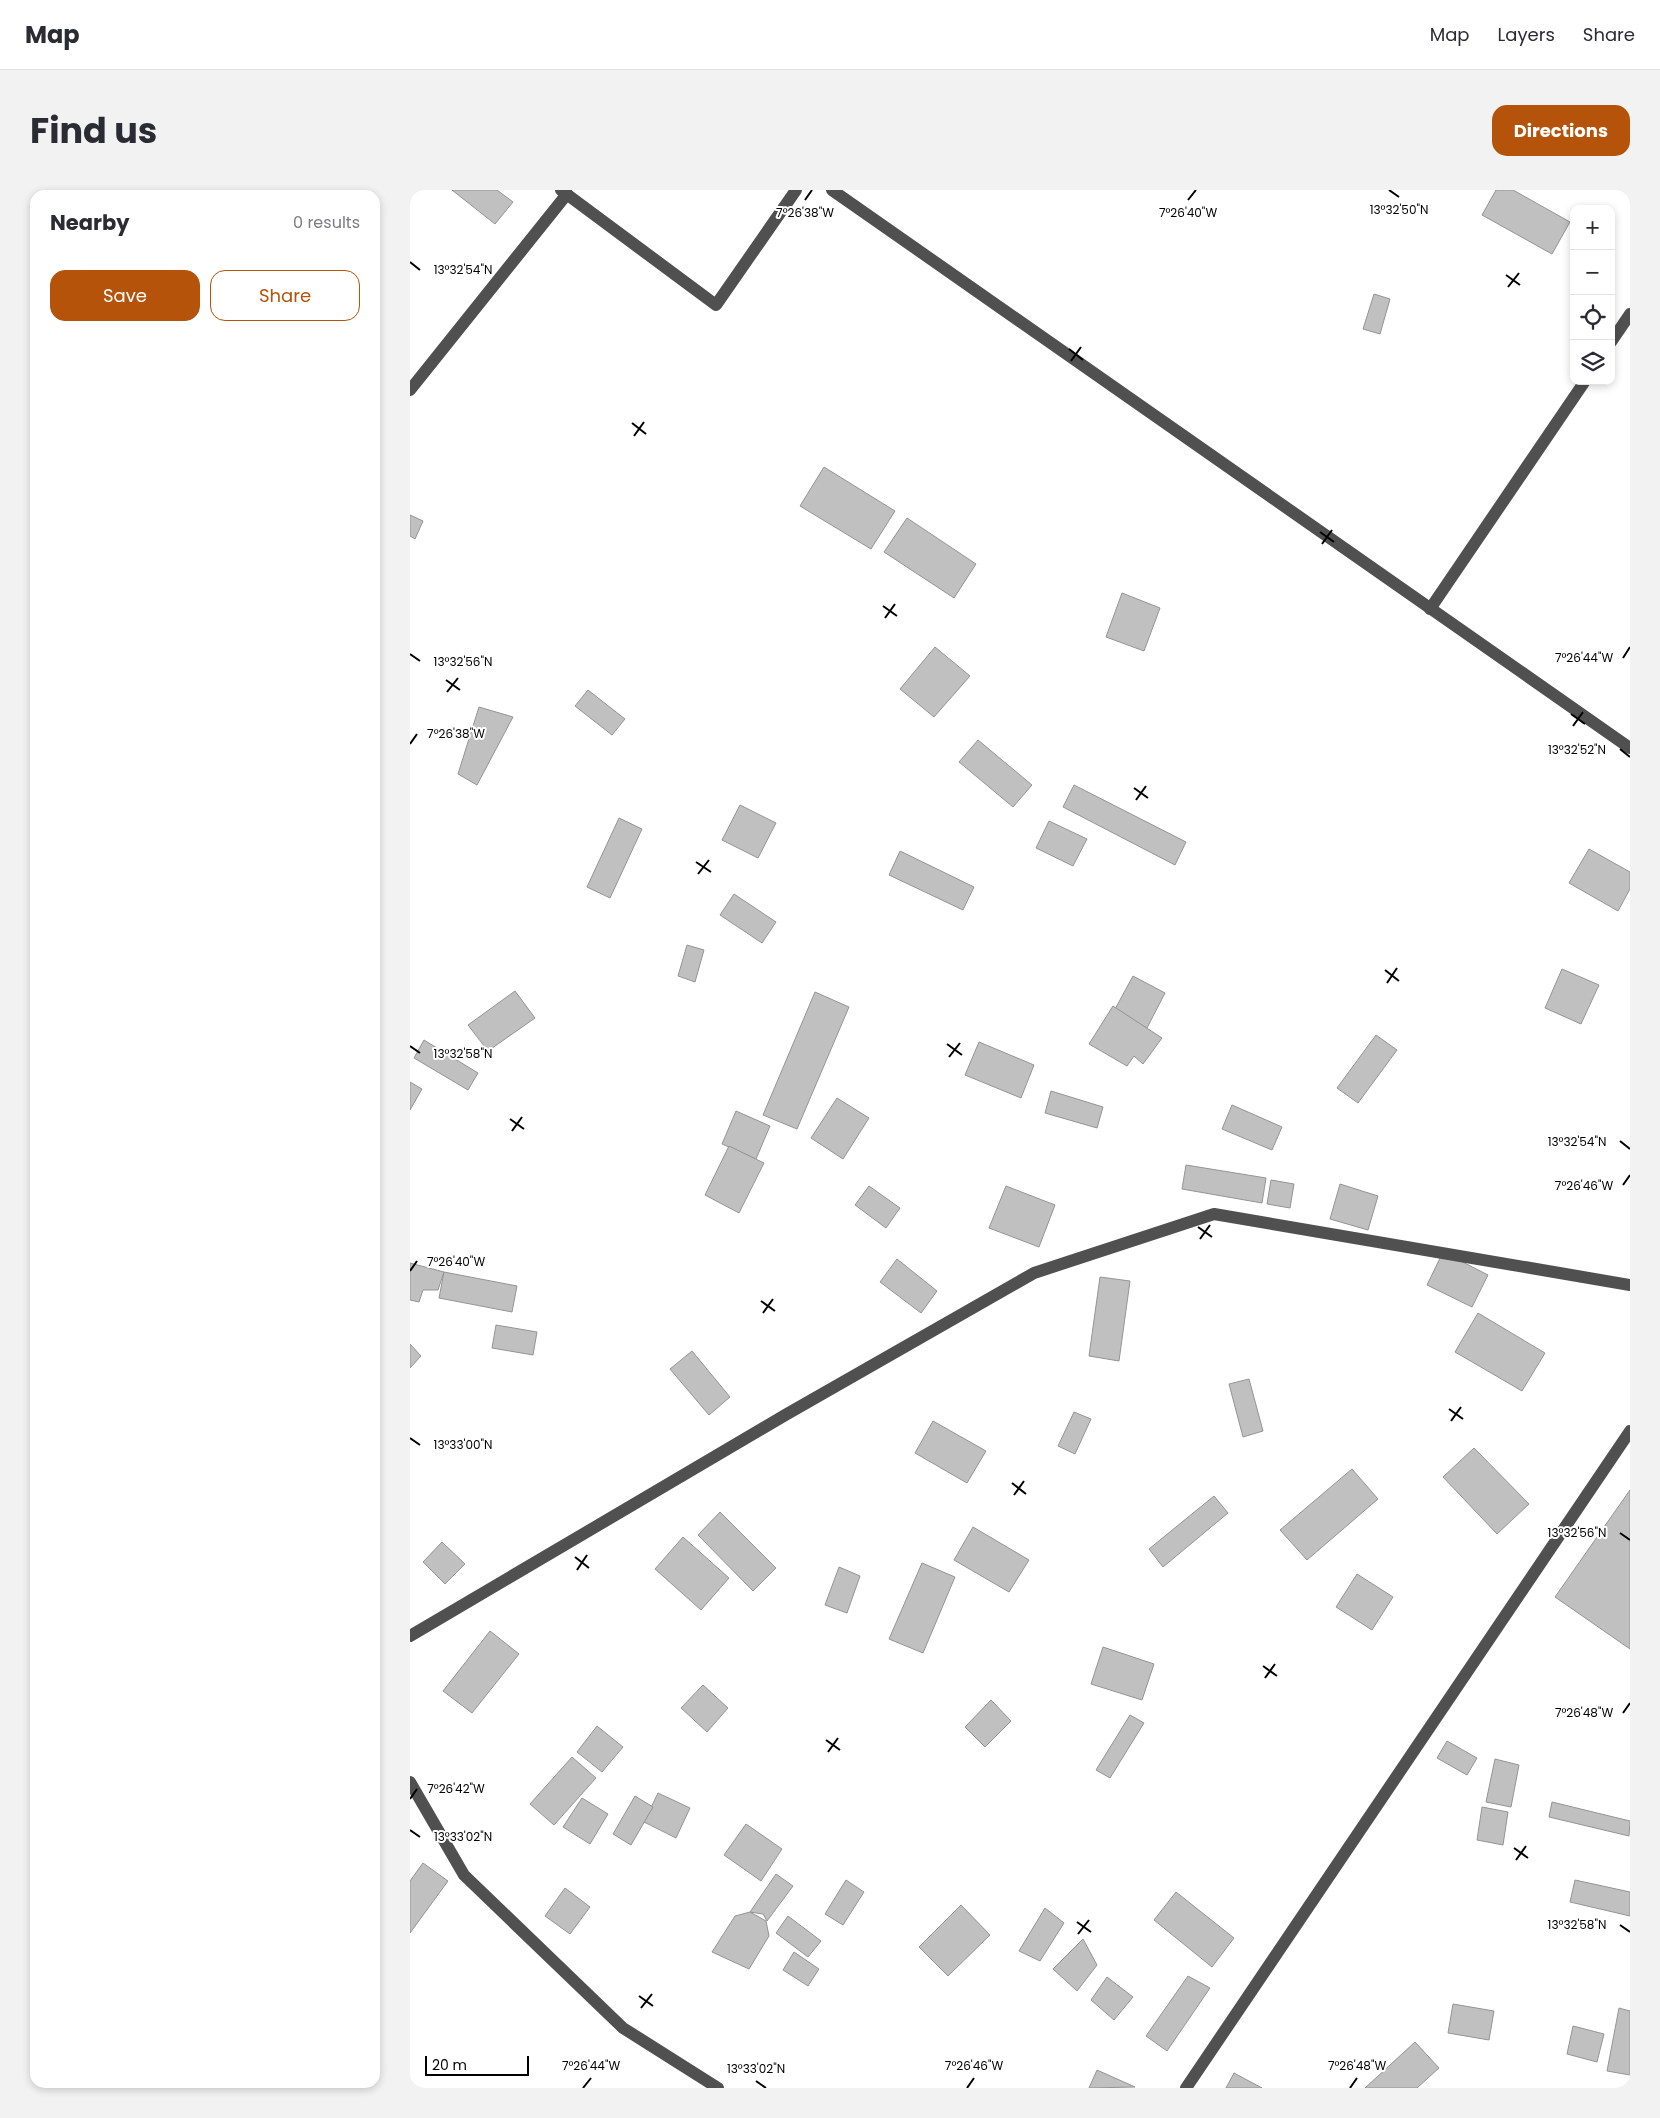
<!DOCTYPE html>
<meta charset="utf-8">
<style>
:root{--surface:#fff;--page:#f2f2f3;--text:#2b2b33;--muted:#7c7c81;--line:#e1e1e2;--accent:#b45309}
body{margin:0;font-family:Poppins,sans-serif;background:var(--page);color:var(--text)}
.controls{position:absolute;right:15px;top:15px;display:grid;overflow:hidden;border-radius:10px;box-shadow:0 2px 8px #0003}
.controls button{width:45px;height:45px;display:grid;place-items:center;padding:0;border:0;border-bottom:1px solid var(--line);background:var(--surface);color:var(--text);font:25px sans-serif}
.scale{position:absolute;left:15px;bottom:12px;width:104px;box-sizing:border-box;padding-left:5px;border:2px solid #000;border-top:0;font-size:14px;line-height:18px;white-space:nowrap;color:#000;-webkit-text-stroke:4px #fff;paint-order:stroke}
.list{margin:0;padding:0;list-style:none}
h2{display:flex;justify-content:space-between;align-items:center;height:65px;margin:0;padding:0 20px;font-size:21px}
h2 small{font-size:16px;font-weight:400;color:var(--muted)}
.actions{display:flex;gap:10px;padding:15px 20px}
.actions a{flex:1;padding:11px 0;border:1px solid var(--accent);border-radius:15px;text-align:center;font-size:18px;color:var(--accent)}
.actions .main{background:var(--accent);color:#fff}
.icon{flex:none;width:28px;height:28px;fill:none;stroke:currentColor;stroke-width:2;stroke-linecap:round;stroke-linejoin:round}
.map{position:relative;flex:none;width:1220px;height:1898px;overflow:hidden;border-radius:15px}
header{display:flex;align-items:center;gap:30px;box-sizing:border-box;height:70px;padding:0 25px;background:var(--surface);border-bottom:1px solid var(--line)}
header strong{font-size:24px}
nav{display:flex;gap:28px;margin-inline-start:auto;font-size:18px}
.intro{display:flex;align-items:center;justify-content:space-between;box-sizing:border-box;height:120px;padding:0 30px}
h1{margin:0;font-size:35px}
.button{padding:12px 22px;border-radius:15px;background:var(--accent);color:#fff;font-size:18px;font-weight:700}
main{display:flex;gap:30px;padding:0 30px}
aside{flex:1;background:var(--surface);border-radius:15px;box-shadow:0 2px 8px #0003}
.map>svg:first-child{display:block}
</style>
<header>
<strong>Map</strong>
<nav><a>Map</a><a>Layers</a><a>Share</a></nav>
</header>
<div class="intro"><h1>Find us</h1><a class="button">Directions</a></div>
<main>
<aside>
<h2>Nearby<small>0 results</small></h2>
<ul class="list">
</ul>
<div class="actions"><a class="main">Save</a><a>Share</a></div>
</aside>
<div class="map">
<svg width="1220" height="1898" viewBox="0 0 1220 1898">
<rect width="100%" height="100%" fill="#fff"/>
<g fill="#c0c0c0" stroke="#949494">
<path d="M 42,0 L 87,0 L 103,12 L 85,34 Z"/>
<path d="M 1086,0 L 1103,0 L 1160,32 L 1142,64 L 1072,25 Z"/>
<path d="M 964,104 L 980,109 L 970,144 L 953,139 Z"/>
<path d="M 414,277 L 485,321 L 461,359 L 390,316 Z"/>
<path d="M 0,325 L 13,331 L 5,349 L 0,346 Z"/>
<path d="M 497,328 L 566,374 L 544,408 L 474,362 Z"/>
<path d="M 712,403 L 750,418 L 734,461 L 696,447 Z"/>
<path d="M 525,457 L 560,486 L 524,527 L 490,499 Z"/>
<path d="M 178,500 L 215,529 L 202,545 L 165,516 Z"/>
<path d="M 69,517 L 103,527 L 67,595 L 48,584 Z"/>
<path d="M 568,550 L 622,595 L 603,617 L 549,572 Z"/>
<path d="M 664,595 L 776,652 L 765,675 L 653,617 Z"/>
<path d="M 330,615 L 366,633 L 348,668 L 312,650 Z"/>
<path d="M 209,628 L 232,639 L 200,708 L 177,697 Z"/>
<path d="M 639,631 L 677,649 L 663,676 L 626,658 Z"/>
<path d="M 1179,659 L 1220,682 L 1220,699 L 1208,721 L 1159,693 Z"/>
<path d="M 490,661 L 564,697 L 553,720 L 479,685 Z"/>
<path d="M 324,704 L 366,732 L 352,753 L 310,725 Z"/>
<path d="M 277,755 L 294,760 L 285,792 L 268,786 Z"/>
<path d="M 1152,779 L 1189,795 L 1171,834 L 1135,818 Z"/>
<path d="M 723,786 L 755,803 L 737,838 L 704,821 Z"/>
<path d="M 105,801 L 125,828 L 78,861 L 58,835 Z"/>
<path d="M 405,802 L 439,817 L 387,939 L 353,925 Z"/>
<path d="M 703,816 L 752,848 L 733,874 L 724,866 L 717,876 L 679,854 Z"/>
<path d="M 966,845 L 987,860 L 948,913 L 927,898 Z"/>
<path d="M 14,850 L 68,883 L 58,900 L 4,868 Z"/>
<path d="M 569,852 L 624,875 L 611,908 L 555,885 Z"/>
<path d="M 0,892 L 12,899 L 0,920 Z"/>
<path d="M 641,901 L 693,917 L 687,938 L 635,923 Z"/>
<path d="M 427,908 L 459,928 L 433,969 L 401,948 Z"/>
<path d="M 822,915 L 872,937 L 862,960 L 812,939 Z"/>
<path d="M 326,921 L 360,936 L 346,969 L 312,954 Z"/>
<path d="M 319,956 L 354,973 L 329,1023 L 295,1005 Z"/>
<path d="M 776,975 L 856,988 L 852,1013 L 772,999 Z"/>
<path d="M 861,990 L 884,994 L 880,1018 L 857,1014 Z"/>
<path d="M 930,994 L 968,1006 L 958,1040 L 920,1029 Z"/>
<path d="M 459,996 L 490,1018 L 476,1038 L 445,1015 Z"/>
<path d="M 596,996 L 645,1015 L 629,1057 L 579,1038 Z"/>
<path d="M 1033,1062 L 1078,1085 L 1062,1117 L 1017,1095 Z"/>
<path d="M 487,1069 L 527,1101 L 511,1123 L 470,1092 Z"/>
<path d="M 0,1073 L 34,1082 L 28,1100 L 13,1100 L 9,1112 L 0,1110 Z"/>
<path d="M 34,1082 L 107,1096 L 102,1122 L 29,1108 Z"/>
<path d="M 690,1087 L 720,1091 L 709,1171 L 679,1166 Z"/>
<path d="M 1068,1123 L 1135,1163 L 1112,1201 L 1045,1162 Z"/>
<path d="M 86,1135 L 127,1142 L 123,1165 L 82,1158 Z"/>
<path d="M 0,1154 L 11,1166 L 0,1178 Z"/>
<path d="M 282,1161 L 320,1207 L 299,1225 L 260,1179 Z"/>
<path d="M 839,1189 L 853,1241 L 833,1247 L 819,1194 Z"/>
<path d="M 664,1222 L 681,1229 L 665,1264 L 648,1256 Z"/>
<path d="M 523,1231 L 576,1261 L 557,1293 L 505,1263 Z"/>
<path d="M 1064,1258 L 1119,1314 L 1087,1344 L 1033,1287 Z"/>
<path d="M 942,1279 L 968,1309 L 897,1370 L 870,1340 Z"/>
<path d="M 1220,1300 L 1220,1459 L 1145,1407 Z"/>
<path d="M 804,1306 L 818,1323 L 753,1377 L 739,1359 Z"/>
<path d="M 310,1322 L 366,1378 L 343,1401 L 288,1345 Z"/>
<path d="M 563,1337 L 619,1370 L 599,1402 L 544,1370 Z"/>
<path d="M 273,1347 L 319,1388 L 291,1420 L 245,1379 Z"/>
<path d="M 32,1352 L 55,1374 L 35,1394 L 13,1372 Z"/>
<path d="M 512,1373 L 545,1387 L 513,1463 L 479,1449 Z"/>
<path d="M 429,1377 L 450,1386 L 437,1423 L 415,1415 Z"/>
<path d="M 947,1384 L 983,1407 L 962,1440 L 926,1417 Z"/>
<path d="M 80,1441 L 109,1464 L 62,1523 L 33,1501 Z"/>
<path d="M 693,1457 L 744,1474 L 732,1510 L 681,1494 Z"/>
<path d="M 293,1495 L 318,1518 L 297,1542 L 271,1518 Z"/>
<path d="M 581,1510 L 601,1531 L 575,1557 L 555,1537 Z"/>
<path d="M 720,1525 L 734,1533 L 700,1588 L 686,1580 Z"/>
<path d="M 187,1536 L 213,1557 L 192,1582 L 167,1562 Z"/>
<path d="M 1037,1551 L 1067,1568 L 1057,1585 L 1027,1568 Z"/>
<path d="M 162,1567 L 186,1588 L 144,1635 L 120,1614 Z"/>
<path d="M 1085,1569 L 1109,1575 L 1101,1617 L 1076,1612 Z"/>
<path d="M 248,1603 L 280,1618 L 266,1648 L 234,1632 Z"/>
<path d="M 225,1606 L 243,1617 L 221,1655 L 203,1644 Z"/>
<path d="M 172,1608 L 198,1624 L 180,1654 L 153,1637 Z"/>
<path d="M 1142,1612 L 1220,1631 L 1219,1646 L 1139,1627 Z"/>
<path d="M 1072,1617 L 1098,1622 L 1093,1655 L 1067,1650 Z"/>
<path d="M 336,1634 L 372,1659 L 351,1691 L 314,1665 Z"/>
<path d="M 13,1673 L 38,1691 L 0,1743 L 0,1691 Z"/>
<path d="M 366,1684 L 383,1696 L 357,1731 L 353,1724 L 340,1722 Z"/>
<path d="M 436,1690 L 454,1702 L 433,1735 L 415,1724 Z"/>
<path d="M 1165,1690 L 1220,1702 L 1220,1726 L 1160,1712 Z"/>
<path d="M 155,1698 L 180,1717 L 160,1744 L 135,1726 Z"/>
<path d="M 766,1702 L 824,1748 L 802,1777 L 744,1730 Z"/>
<path d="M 551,1715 L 580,1745 L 538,1786 L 509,1757 Z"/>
<path d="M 635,1718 L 654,1733 L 630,1771 L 609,1761 Z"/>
<path d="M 340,1722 L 356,1731 L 359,1746 L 339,1779 L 302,1762 L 325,1726 Z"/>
<path d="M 378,1726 L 411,1751 L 398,1767 L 366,1743 Z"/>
<path d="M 673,1749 L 687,1775 L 667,1801 L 643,1779 Z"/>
<path d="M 384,1762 L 409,1779 L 398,1796 L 373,1780 Z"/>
<path d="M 778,1786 L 800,1798 L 757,1861 L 736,1846 Z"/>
<path d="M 697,1787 L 723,1807 L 704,1830 L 681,1810 Z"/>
<path d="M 1043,1814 L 1084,1821 L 1079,1850 L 1038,1843 Z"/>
<path d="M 1209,1818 L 1220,1821 L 1220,1885 L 1197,1881 Z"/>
<path d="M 1163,1836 L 1194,1844 L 1187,1872 L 1157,1864 Z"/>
<path d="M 1005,1852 L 1029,1878 L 1007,1898 L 955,1898 Z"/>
<path d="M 687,1880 L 725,1897 L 679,1898 Z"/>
<path d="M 824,1883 L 852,1898 L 816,1898 Z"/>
</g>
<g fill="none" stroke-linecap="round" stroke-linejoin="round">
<g stroke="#505050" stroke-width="12">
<path d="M 151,0 L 306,115 L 386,0"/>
<path d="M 422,0 L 1220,558"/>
<path d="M 1201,152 L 1220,124"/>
<path d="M 0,200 L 157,4"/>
<path d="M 1020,419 L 1175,191"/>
<path d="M 0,1446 L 377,1224 L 624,1083 L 804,1024 L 1220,1095"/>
<path d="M 0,1592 L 54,1685 L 213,1838 L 308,1898"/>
<path d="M 776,1898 L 1220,1241"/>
</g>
</g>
<path fill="none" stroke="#000" stroke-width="2" d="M 979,0 L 989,7M 395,10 L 402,0M 778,10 L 786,0M 0,72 L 10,80M 1096,85 L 1110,95M 1098,97 L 1109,83M 659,159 L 673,170M 661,171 L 671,157M 222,233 L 236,244M 224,246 L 234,232M 910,342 L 924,352M 912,354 L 922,340M 473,416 L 487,426M 475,428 L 485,414M 0,464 L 10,471M 1213,468 L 1220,457M 36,490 L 50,500M 37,502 L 48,488M 1161,524 L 1175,534M 1163,536 L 1173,522M 0,554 L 7,544M 1210,559 L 1220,567M 724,598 L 738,608M 726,610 L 736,596M 286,672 L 301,682M 288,684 L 299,670M 975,780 L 989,791M 977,793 L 987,778M 537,854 L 552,865M 0,856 L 10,863M 539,867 L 550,853M 100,929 L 114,939M 102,941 L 112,927M 1210,951 L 1220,959M 1213,995 L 1220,985M 788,1037 L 802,1047M 790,1049 L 800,1035M 0,1081 L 7,1071M 351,1111 L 365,1121M 353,1123 L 363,1109M 1039,1219 L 1053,1229M 1041,1231 L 1051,1217M 0,1248 L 10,1255M 602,1293 L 616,1304M 604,1305 L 614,1291M 1210,1343 L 1220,1350M 165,1367 L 179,1378M 167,1380 L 177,1365M 853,1476 L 867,1486M 855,1488 L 865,1474M 1213,1523 L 1220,1513M 416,1550 L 430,1560M 418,1562 L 428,1548M 0,1609 L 7,1599M 0,1640 L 10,1647M 1104,1658 L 1118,1668M 1106,1670 L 1116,1656M 667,1732 L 681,1742M 1210,1735 L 1220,1742M 668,1744 L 679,1730M 229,1806 L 243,1816M 231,1818 L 242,1804M 346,1891 L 356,1898M 173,1898 L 181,1888M 557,1898 L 564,1888M 940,1898 L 947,1888"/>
<g font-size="12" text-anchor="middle" fill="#000" stroke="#fff" stroke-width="4" stroke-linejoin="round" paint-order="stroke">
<text x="989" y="24">13°32'50"N</text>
<text x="395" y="27">7°26'38"W</text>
<text x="778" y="27">7°26'40"W</text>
<text x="53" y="84">13°32'54"N</text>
<text x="1174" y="472">7°26'44"W</text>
<text x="53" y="476">13°32'56"N</text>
<text x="46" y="548">7°26'38"W</text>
<text x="1167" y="564">13°32'52"N</text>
<text x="53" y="868">13°32'58"N</text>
<text x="1167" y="956">13°32'54"N</text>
<text x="1174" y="1000">7°26'46"W</text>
<text x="46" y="1076">7°26'40"W</text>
<text x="53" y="1259">13°33'00"N</text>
<text x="1167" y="1347">13°32'56"N</text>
<text x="1174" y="1527">7°26'48"W</text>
<text x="46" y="1603">7°26'42"W</text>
<text x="53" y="1651">13°33'02"N</text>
<text x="1167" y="1739">13°32'58"N</text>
<text x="181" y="1880">7°26'44"W</text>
<text x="564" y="1880">7°26'46"W</text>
<text x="947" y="1880">7°26'48"W</text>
<text x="346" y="1883">13°33'02"N</text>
</g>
</svg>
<div class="controls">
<button>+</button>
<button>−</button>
<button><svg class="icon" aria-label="locate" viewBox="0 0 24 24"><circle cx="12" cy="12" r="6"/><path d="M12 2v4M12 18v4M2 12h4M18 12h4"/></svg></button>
<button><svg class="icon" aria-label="layers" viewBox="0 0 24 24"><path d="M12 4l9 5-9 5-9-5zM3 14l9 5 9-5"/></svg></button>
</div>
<div class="scale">20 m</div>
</div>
</main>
